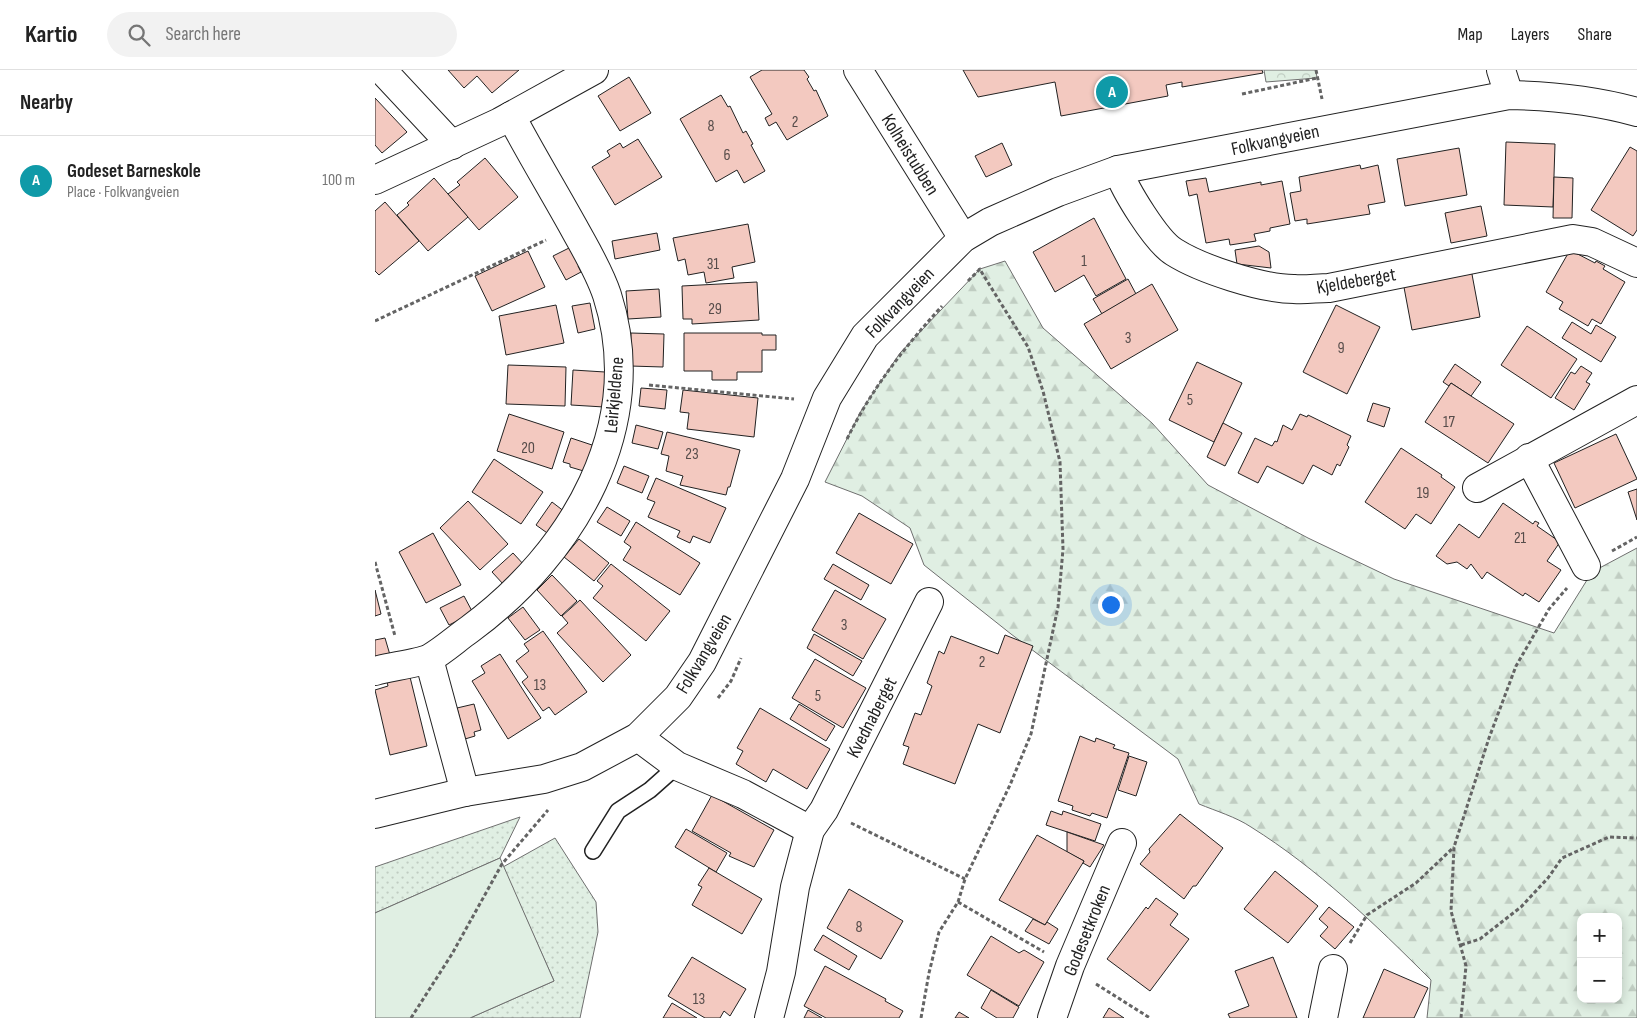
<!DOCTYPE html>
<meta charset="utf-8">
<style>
:root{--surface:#fff;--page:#f2f2f2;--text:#222;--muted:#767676;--line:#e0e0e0;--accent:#c62828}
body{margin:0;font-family:"Sofia Sans Condensed",sans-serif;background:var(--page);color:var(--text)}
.controls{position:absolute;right:15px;bottom:15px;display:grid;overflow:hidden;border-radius:10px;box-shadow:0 2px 12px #0003}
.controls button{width:45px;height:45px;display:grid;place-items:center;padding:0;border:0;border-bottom:1px solid var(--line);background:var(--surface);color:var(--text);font:25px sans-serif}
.you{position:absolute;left:735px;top:534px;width:18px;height:18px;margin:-12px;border:4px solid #fff;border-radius:50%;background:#1a73e8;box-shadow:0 0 0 8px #1a73e833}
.badge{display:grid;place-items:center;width:32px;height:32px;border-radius:50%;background:var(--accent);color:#fff;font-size:16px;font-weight:700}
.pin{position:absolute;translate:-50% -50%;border:2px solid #fff;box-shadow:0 1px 5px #0006}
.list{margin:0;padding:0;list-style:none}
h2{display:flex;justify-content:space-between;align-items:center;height:65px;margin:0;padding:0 20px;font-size:21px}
h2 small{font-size:16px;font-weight:400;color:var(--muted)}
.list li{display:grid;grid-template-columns:32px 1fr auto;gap:15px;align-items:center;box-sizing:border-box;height:90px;padding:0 20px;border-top:1px solid var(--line)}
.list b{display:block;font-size:19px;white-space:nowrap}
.list p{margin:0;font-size:16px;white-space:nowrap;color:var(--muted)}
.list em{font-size:16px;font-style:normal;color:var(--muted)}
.icon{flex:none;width:28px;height:28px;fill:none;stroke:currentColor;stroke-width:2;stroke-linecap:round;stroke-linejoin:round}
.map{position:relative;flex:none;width:1262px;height:948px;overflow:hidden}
header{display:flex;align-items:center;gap:30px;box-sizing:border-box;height:70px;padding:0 25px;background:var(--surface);border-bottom:1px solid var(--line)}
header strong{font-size:24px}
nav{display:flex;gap:28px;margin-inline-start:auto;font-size:18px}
.search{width:350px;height:45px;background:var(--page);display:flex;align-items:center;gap:12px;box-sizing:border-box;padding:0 18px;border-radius:28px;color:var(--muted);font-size:19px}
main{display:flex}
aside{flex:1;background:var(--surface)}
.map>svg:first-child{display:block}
</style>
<header>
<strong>Kartio</strong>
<div class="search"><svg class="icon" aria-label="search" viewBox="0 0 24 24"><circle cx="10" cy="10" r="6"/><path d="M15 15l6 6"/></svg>Search here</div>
<nav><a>Map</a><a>Layers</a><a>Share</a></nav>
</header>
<main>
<aside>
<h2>Nearby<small></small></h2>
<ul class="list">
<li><span class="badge" style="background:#0f9aa8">A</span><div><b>Godeset Barneskole</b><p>Place · Folkvangveien</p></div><em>100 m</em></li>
</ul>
</aside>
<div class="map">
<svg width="1262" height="948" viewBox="0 0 1262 948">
<defs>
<pattern id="grass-dots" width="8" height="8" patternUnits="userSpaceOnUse" patternTransform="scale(1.25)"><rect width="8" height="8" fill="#e0efe3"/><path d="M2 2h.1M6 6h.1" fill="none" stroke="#c0cdc2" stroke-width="1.8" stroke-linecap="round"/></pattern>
<pattern id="forest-firs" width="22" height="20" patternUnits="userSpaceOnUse" patternTransform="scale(1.25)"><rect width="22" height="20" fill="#e0efe3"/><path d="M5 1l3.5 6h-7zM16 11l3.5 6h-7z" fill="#c0cdc2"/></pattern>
<pattern id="park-crowns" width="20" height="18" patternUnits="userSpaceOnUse" patternTransform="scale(1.25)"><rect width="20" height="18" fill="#e0efe3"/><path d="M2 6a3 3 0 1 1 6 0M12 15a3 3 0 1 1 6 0" fill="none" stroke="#c0cdc2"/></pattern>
</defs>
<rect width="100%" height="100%" fill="#fff"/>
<g fill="url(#grass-dots)" stroke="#6f6f6f">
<path d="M 145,747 L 125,788 L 0,843 L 0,797 Z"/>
<path d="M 180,768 L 221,832 L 223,862 L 205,948 L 95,948 L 179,911 L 128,797 Z"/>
</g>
<path fill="url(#forest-firs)" stroke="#6f6f6f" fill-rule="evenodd" d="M 630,191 L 668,258 L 777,353 L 833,415 L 933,468 L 1019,509 L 1179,563 L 1217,502 L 1262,478 L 1262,948 L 1052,948 L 1056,910 C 1000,854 943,799 876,757 C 861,747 841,741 824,734 L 803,689 L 636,564 L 549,495 L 535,458 L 487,426 L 450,412 L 486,341 L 525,283 L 605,199 ZM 1206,847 L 1243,847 L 1243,929 L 1206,929 Z"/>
<path fill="url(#park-crowns)" stroke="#6f6f6f" d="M 889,0 L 941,0 L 942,8 L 891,12 Z"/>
<path fill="#e0efe3" stroke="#6f6f6f" d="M 125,788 L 179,911 L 95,948 L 0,948 L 0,843 Z"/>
<g fill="#f3c9c0" stroke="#222">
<path d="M 73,0 L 144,0 L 117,23 L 102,6 L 89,18 Z"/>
<path d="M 387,0 L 429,0 L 434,7 L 432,9 L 439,21 L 441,20 L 453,46 L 412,70 L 401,52 L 394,56 L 390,48 L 397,44 L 375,7 Z"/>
<path d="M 588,0 L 887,0 L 888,3 L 807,17 L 807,12 L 791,15 L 793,26 L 686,46 L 680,12 L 603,27 Z"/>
<path d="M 254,7 L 276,43 L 245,61 L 223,26 Z"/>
<path d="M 346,25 L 353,37 L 355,36 L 368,63 L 371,61 L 378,74 L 376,75 L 390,101 L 369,113 L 362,100 L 341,112 L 305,49 Z"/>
<path d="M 0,28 L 32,62 L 7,83 L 0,75 Z"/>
<path d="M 263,69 L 287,107 L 240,135 L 217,97 L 235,86 L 232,81 L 245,73 L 248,78 Z"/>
<path d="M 1131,72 L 1180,74 L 1178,137 L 1129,135 Z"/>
<path d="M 627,73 L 637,95 L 611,107 L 600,86 Z"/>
<path d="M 1255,77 L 1262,81 L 1262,160 L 1258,166 L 1216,140 Z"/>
<path d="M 1084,78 L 1092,125 L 1030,136 L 1022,89 Z"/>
<path d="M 110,88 L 143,127 L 104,160 L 73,124 L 85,115 L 82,112 Z"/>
<path d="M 985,95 L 986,99 L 1003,95 L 1010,132 L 993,135 L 995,144 L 932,154 L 932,149 L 920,151 L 915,123 L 926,121 L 924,107 Z"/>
<path d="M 1179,107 L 1198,108 L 1197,148 L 1178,148 Z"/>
<path d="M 59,108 L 93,147 L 53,181 L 22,145 L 34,135 L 32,133 Z"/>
<path d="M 831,108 L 834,122 L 886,112 L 886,115 L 907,111 L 915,154 L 895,158 L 895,161 L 879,164 L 881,171 L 855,175 L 854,169 L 831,173 L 822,124 L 814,126 L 811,111 Z"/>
<path d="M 10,132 L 44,171 L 4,205 L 0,201 L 0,141 Z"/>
<path d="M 1106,136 L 1112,166 L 1076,173 L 1070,143 Z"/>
<path d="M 719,148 L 751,209 L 721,226 L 709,205 L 680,222 L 658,182 Z"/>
<path d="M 373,154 L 380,192 L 357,197 L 359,208 L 331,213 L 329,202 L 313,205 L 310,189 L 303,191 L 298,168 Z"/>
<path d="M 282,163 L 285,180 L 240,189 L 237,171 Z"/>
<path d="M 884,176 L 894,182 L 896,198 L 862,194 L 860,180 Z"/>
<path d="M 194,178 L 205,195 L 203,196 L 206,202 L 191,210 L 178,186 Z"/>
<path d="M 1195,180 L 1220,193 L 1221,191 L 1230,196 L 1228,199 L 1250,212 L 1226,254 L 1217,249 L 1213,256 L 1184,239 L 1188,232 L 1171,222 Z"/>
<path d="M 153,181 L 170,217 L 117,241 L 100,206 Z"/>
<path d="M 1096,199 L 1105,247 L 1037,260 L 1028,212 Z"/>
<path d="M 753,209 L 761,224 L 727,244 L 718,229 Z"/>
<path d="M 382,212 L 384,250 L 317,254 L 317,249 L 308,249 L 307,216 Z"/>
<path d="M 777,214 L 803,260 L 736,299 L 709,254 Z"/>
<path d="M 284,219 L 286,247 L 253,249 L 251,221 Z"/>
<path d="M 215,233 L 220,259 L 203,263 L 197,236 Z"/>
<path d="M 181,235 L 189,273 L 131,285 L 124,246 Z"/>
<path d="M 961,235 L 1005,257 L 972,324 L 928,302 Z"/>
<path d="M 1197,252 L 1216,264 L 1221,255 L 1241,267 L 1226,292 L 1187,268 Z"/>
<path d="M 1152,256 L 1202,289 L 1176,328 L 1126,295 Z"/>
<path d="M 256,263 L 289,264 L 288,297 L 255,296 Z"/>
<path d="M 309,263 L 387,263 L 387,265 L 401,265 L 401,280 L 387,280 L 387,302 L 362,302 L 362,310 L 337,310 L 337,301 L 309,301 Z"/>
<path d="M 822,292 L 867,313 L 839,372 L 794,350 Z"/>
<path d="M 1080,294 L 1106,312 L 1096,326 L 1076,313 L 1074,316 L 1068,312 Z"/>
<path d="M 133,295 L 191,297 L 190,336 L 131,334 Z"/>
<path d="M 1206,296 L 1217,303 L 1211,312 L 1215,314 L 1199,340 L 1180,328 L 1196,302 L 1200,304 Z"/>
<path d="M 198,300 L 230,302 L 229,337 L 196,335 Z"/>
<path d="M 1076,313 L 1139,354 L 1113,393 L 1050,352 Z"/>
<path d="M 266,318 L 292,320 L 290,339 L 264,336 Z"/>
<path d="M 308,320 L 383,328 L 379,367 L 312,359 L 314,343 L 305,342 Z"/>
<path d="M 998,333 L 1015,338 L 1009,357 L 992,351 Z"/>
<path d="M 134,344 L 189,362 L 177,399 L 122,381 Z"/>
<path d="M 925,344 L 932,347 L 933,345 L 976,366 L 972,375 L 974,377 L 965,396 L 962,394 L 957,405 L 938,395 L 928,414 L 892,396 L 883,413 L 863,403 L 880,368 L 897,376 L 900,371 L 902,372 L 908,355 L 917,360 Z"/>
<path d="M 848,353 L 867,363 L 850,396 L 832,387 Z"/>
<path d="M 261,355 L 288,362 L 283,379 L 257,373 Z"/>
<path d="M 292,362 L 365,380 L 355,417 L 353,417 L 351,425 L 305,415 L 308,406 L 291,401 L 294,386 L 286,384 Z"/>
<path d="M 1241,364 L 1262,409 L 1200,438 L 1179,393 Z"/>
<path d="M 196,368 L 220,376 L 212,402 L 195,397 L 195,394 L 188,392 Z"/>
<path d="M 1026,378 L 1067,405 L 1066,407 L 1080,417 L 1056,454 L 1041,444 L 1030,459 L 990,432 Z"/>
<path d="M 119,389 L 168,422 L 146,454 L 97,422 Z"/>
<path d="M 249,396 L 274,406 L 267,423 L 242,413 Z"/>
<path d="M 281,408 L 351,438 L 335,473 L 318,466 L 315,473 L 302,467 L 305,461 L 273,447 L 280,432 L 272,429 Z"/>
<path d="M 1262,419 L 1262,450 L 1253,422 Z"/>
<path d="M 93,431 L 133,474 L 105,500 L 65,458 Z"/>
<path d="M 177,432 L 190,442 L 175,465 L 161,455 Z"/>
<path d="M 1128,433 L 1158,454 L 1160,451 L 1164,453 L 1162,456 L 1185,472 L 1172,491 L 1186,500 L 1164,532 L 1150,523 L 1148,526 L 1112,502 L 1107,509 L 1096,494 L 1092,499 L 1082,492 L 1072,494 L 1061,486 L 1084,454 L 1104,468 Z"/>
<path d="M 232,437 L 255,451 L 246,466 L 222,452 Z"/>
<path d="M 484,443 L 538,474 L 516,514 L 461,483 Z"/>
<path d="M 261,452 L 325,493 L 305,525 L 248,490 L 256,477 L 249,472 Z"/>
<path d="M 58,463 L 86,515 L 51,533 L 24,482 Z"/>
<path d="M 204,469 L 234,493 L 219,511 L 189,487 Z"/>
<path d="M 138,483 L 150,496 L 129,515 L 117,502 Z"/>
<path d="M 236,494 L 295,541 L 271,571 L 218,528 L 228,516 L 222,511 Z"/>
<path d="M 458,494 L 494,515 L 486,530 L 449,509 Z"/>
<path d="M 177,505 L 202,531 L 186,546 L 162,520 Z"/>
<path d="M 0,520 L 6,544 L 0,546 Z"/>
<path d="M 460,520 L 511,549 L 488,589 L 437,560 Z"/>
<path d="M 89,526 L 98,543 L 74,555 L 65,538 Z"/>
<path d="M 205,530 L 256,585 L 228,612 L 182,563 L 193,553 L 187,546 Z"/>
<path d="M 148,537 L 165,560 L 150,570 L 133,548 Z"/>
<path d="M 168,561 L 212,622 L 180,645 L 174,637 L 168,641 L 147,612 L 153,607 L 141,591 L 154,581 L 149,574 Z"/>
<path d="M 439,564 L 487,591 L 478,606 L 432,578 Z"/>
<path d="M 630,565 L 658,576 L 625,663 L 603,654 L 580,714 L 528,694 L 534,677 L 528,675 L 540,643 L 546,645 L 557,616 L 552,613 L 564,581 L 569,584 L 576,566 L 623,584 Z"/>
<path d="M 10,568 L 15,585 L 0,590 L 0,570 Z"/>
<path d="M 125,584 L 166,648 L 133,669 L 97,611 L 110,603 L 106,596 Z"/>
<path d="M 440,589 L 491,618 L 468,658 L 417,628 Z"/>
<path d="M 34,603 L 52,676 L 15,685 L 0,620 L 13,616 L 11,608 Z"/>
<path d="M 99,634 L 106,660 L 99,662 L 100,666 L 90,669 L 82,638 Z"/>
<path d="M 424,634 L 460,656 L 451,671 L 415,649 Z"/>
<path d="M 385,638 L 455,679 L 432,719 L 398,699 L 391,712 L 361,694 L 368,681 L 362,678 Z"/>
<path d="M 705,666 L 720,672 L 721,668 L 740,675 L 738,678 L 754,683 L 732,748 L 717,743 L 715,746 L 697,740 L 698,736 L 683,731 Z"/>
<path d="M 754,686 L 772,692 L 761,726 L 743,720 Z"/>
<path d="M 337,725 L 399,760 L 379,797 L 354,786 L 356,783 L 317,761 Z"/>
<path d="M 676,741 L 687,745 L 688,741 L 726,754 L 720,771 L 671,755 Z"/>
<path d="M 805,744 L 848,778 L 821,816 L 818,816 L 809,829 L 765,794 L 775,782 L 774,779 Z"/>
<path d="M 311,759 L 352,783 L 341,802 L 300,777 Z"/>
<path d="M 692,762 L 729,775 L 715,797 L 708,793 L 709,791 L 692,782 Z"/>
<path d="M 662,765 L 709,791 L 670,855 L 624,830 Z"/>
<path d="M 334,798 L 387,829 L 367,864 L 317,835 L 327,817 L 323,815 Z"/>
<path d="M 900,801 L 943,836 L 913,873 L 869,839 Z"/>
<path d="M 474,819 L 528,851 L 506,889 L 452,858 Z"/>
<path d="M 781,828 L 803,844 L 795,855 L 814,869 L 775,921 L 732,889 L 771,837 L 773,839 Z"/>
<path d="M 954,837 L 979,857 L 960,879 L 945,866 L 953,857 L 944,849 Z"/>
<path d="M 658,849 L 670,855 L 672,852 L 683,859 L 674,874 L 650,861 Z"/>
<path d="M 448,865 L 482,886 L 474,900 L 439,880 Z"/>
<path d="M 616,866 L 644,883 L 649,880 L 669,892 L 644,936 L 592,905 Z"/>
<path d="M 317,887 L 371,919 L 355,946 L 349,941 L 345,948 L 330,948 L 293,926 Z"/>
<path d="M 898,887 L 922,948 L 855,948 L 853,944 L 874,936 L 860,901 Z"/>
<path d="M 450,896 L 511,929 L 510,931 L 528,941 L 524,948 L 451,948 L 429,936 Z"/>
<path d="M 1009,899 L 1053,918 L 1039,948 L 988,948 Z"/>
<path d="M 616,920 L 644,937 L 638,948 L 622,948 L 606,938 Z"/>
<path d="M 297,933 L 322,948 L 288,948 Z"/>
<path d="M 734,938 L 749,948 L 728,948 Z"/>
<path d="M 433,940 L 447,948 L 429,948 Z"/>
<path d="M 584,942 L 594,948 L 580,948 Z"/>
</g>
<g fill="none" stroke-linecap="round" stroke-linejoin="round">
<g stroke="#222" stroke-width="18">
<path id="lane" d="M 218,781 L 243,741 L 275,720 L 302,696"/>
</g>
<g stroke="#222" stroke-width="30">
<g id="street">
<path d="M 7,0 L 77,75"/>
<path d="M 483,0 L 588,168"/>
<path d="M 1126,0 L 1134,25"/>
<path d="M 743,100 C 750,120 781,171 799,182 C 826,199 887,219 919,219 C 931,220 942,218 954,218 L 1198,169 L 1217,172 L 1262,193"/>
<path d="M 0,110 L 125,52 L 219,0"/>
<path d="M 1154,388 L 1211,496"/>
<path d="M 1102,418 L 1262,330"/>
<path d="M 54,589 L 90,722"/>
<path d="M 0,601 C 13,597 46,593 55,588 C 69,580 82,568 95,559 C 198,483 274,356 232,225 C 224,201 211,180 199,158 C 178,120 156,84 136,46"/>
<path d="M 263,667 L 302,696 L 368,724 L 435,760"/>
<path d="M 0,744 L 90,722 L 169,709 L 207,697 L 263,667 L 303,627 L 327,592 L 420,409 L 452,328 L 490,266 L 588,168 L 615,152 L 683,122 L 743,100 L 1134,25 C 1179,26 1219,30 1262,42"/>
<path d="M 394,948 L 406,902 L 420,817 L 435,760 L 449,740 L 554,532"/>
<path d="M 677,948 L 695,896 L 747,773"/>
<path d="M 948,948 L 958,899"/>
</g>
</g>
<g stroke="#646464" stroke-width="3" stroke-dasharray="4 2.5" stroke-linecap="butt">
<path d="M 941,0 L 947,29"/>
<path d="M 867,24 L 942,8"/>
<path d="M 593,211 L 605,199"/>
<path d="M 0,251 L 171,170"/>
<path d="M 274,315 L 419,329"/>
<path d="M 472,369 C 497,318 529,278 567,236"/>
<path d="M 1237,481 L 1262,467"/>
<path d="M 0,492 L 20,566"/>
<path d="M 343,628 L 356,611 L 366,588"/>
<path d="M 476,753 L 590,809"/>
<path d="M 583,832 L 669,882"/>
<path d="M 975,873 L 992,845 L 1041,813 L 1079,777"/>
<path d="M 1086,875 L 1105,869 L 1146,837 L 1173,808 L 1187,788 L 1234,767 L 1262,768"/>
<path d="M 721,914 L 775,948"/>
<path d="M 36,948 L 77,884 L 127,794 L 173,740"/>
<path d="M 546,948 L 554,903 L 564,862 L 583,832 L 590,809 L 635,715 L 656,664 L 683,537 L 688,479 L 685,392 L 668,321 L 653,277 L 604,198"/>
<path d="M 1086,948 L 1091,896 L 1076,841 L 1079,777 L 1114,668 L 1141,596 L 1174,539 L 1192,518"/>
</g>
<use href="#lane" stroke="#fff" stroke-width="15"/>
<use href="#street" stroke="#fff" stroke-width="28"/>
</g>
<g text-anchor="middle" stroke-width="4" stroke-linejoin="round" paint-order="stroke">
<g font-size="16" fill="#564c4a">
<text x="420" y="57">2</text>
<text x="336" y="61">8</text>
<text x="352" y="90">6</text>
<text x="709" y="196">1</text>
<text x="338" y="199">31</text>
<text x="340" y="244">29</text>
<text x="753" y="273">3</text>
<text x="966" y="283">9</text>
<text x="815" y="335">5</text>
<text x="1074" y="357">17</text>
<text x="153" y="383">20</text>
<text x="317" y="389">23</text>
<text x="1048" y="428">19</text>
<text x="1145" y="473">21</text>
<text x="469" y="560">3</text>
<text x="607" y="597">2</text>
<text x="165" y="620">13</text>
<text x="443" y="631">5</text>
<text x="484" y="862">8</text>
<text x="324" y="934">13</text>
</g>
<g font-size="19" fill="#222" stroke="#fff">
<text transform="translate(900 69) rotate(-12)" y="7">Folkvangveien</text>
<text transform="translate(536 84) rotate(58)" y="7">Kolheistubben</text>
<text transform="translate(981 210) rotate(-10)" y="7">Kjeldeberget</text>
<text transform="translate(524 232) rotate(-46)" y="7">Folkvangveien</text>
<text transform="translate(238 325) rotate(-85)" y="7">Leirkjeldene</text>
<text transform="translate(328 583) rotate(-59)" y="7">Folkvangveien</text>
<text transform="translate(496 647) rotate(-63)" y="7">Kvednaberget</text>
<text transform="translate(711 860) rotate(-68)" y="7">Godesetkroken</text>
</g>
</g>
</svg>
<div class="controls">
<button>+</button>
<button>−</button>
</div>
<div class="you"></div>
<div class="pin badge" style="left:737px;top:22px;background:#0f9aa8">A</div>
</div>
</main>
